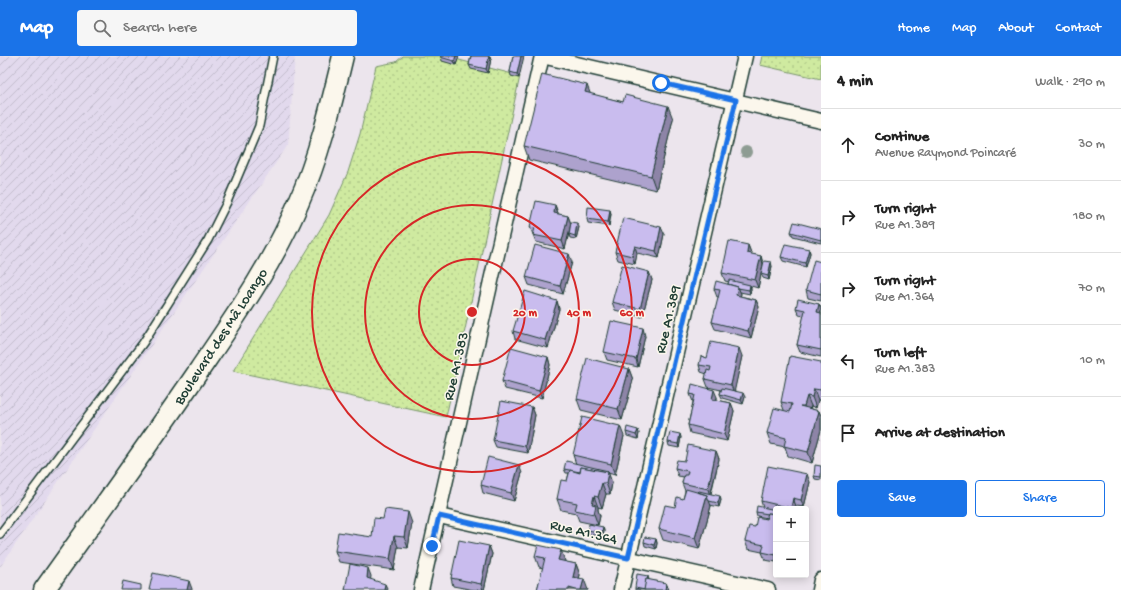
<!DOCTYPE html>
<meta charset="utf-8">
<style>
:root{--surface:#fff;--page:#f6f6f6;--text:#222;--muted:#767676;--line:#e0e0e0;--accent:#1a73e8}
body{margin:0;font-family:"Gochi Hand",sans-serif;background:var(--page);color:var(--text)}
.controls{position:absolute;right:12px;bottom:12px;display:grid;overflow:hidden;border-radius:4px;box-shadow:0 2px 10px #0003}
.controls button{width:36px;height:36px;display:grid;place-items:center;padding:0;border:0;border-bottom:1px solid var(--line);background:var(--surface);color:var(--text);font:20px sans-serif}
.stop{position:absolute;width:12px;height:12px;margin:-9px;border:3px solid #1a73e8;border-radius:50%;background:#fff}
.stop.end{background:#1a73e8;border-color:#fff;box-shadow:0 1px 4px #0008}
.list{margin:0;padding:0;list-style:none}
h2{display:flex;justify-content:space-between;align-items:center;height:52px;margin:0;padding:0 16px;font-size:17px}
h2 small{font-size:13px;font-weight:400;color:var(--muted)}
.list li{display:grid;grid-template-columns:26px 1fr auto;gap:12px;align-items:center;box-sizing:border-box;height:72px;padding:0 16px;border-top:1px solid var(--line)}
.list b{display:block;font-size:15px;white-space:nowrap}
.list p{margin:0;font-size:13px;white-space:nowrap;color:var(--muted)}
.list em{font-size:13px;font-style:normal;color:var(--muted)}
.actions{display:flex;gap:8px;padding:12px 16px}
.actions a{flex:1;padding:9px 0;border:1px solid var(--accent);border-radius:4px;text-align:center;font-size:14px;color:var(--accent)}
.actions .main{background:var(--accent);color:#fff}
.icon{flex:none;width:22px;height:22px;fill:none;stroke:currentColor;stroke-width:2;stroke-linecap:round;stroke-linejoin:round}
.map{position:relative;flex:none;width:821px;height:534px;overflow:hidden}
header{display:flex;align-items:center;gap:24px;box-sizing:border-box;height:56px;padding:0 20px;background:var(--accent);color:#fff}
header strong{font-size:19px}
nav{display:flex;gap:22px;margin-inline-start:auto;font-size:14px}
.search{width:280px;height:36px;background:var(--page);display:flex;align-items:center;gap:10px;box-sizing:border-box;padding:0 14px;border-radius:4px;color:var(--muted);font-size:15px}
main{display:flex}
aside{flex:1;background:var(--surface)}
.map>svg:first-child{display:block}
</style>
<header>
<strong>Map</strong>
<div class="search"><svg class="icon" aria-label="search" viewBox="0 0 24 24"><circle cx="10" cy="10" r="6"/><path d="M15 15l6 6"/></svg>Search here</div>
<nav><a>Home</a><a>Map</a><a>About</a><a>Contact</a></nav>
</header>
<main>
<div class="map">
<svg width="821" height="534" viewBox="0 0 821 534">
<defs>
<pattern id="industrial-furrows" width="10" height="10" patternUnits="userSpaceOnUse"><rect width="10" height="10" fill="#e2d9ed"/><path d="M-1 1l2-2M0 10L10 0M9 11l2-2" fill="none" stroke="#c1bbcc"/></pattern>
<pattern id="grass-dots" width="8" height="8" patternUnits="userSpaceOnUse"><rect width="8" height="8" fill="#cfeaa0"/><path d="M2 2h.1M6 6h.1" fill="none" stroke="#b1ca8a" stroke-width="1.8" stroke-linecap="round"/></pattern>
</defs>
<rect width="100%" height="100%" fill="#ece5ed"/>
<filter id="ink" filterUnits="userSpaceOnUse"><feTurbulence type="fractalNoise" baseFrequency=".025" numOctaves="2"/><feDisplacementMap in="SourceGraphic" scale="8" xChannelSelector="R" yChannelSelector="G"/><feConvolveMatrix kernelMatrix="1 2 1 2 8 2 1 2 1" color-interpolation-filters="sRGB"/></filter>
<g filter="url(#ink)">
<path fill="url(#industrial-furrows)" d="M 0,0 L 295,0 L 288,89 L 0,511 Z"/>
<g fill="url(#grass-dots)" stroke="#77946a">
<path d="M 403,0 L 444,0 L 520,20 L 446,361 L 233,315 L 329,159 L 348,116 L 360,78 L 376,10 L 396,6 Z"/>
<path d="M 762,0 L 821,0 L 821,23 L 760,9 Z"/>
</g>
<g fill="none" stroke-linecap="round" stroke-linejoin="round">
<g stroke="#1f3d34" stroke-width="10">
<path id="lane" d="M 0,478 L 143,287 L 208,184 L 227,146 L 259,70 L 273,0"/>
</g>
<g stroke="#1f3d34" stroke-width="17">
<g id="street">
<path d="M 542,0 L 821,65"/>
<path d="M 439,460 L 768,534"/>
<path d="M 421,534 L 542,0"/>
<path d="M 621,534 L 745,0"/>
<path d="M 819,534 L 821,524"/>
</g>
</g>
<g stroke="#1f3d34" stroke-width="23">
<path id="secondary" d="M 44,534 C 96,461 149,388 200,313 C 236,260 273,207 298,148 C 319,101 331,50 343,0"/>
</g>
<use href="#lane" stroke="#fbf7ec" stroke-width="7"/>
<use href="#street" stroke="#fbf7ec" stroke-width="14"/>
<use href="#secondary" stroke="#fbf7ec" stroke-width="20"/>
</g>
<circle fill="#8e9c93" cx="746" cy="96" r="6"/>
<g fill="#ada2cd" stroke="#1f3d34">
<path d="M 441,0 L 459,0 L 456,9 L 442,5 Z"/>
<path d="M 471,0 L 490,0 L 491,3 L 488,17 L 471,13 L 469,9 Z"/>
<path d="M 513,0 L 519,22 L 511,20 L 510,16 Z"/>
<path d="M 590,38 L 623,46 L 673,63 L 656,134 L 529,104 L 524,90 Z"/>
<path d="M 555,149 L 558,157 L 558,158 L 568,160 L 571,168 L 565,193 L 536,186 L 530,171 Z"/>
<path d="M 610,154 L 611,158 L 609,170 L 588,167 L 587,163 Z"/>
<path d="M 579,171 L 576,183 L 570,182 L 569,178 Z"/>
<path d="M 821,173 L 821,187 L 793,180 L 791,176 Z"/>
<path d="M 664,178 L 659,202 L 637,197 L 635,208 L 618,204 L 615,196 Z"/>
<path d="M 748,189 L 751,197 L 751,198 L 761,200 L 763,208 L 758,232 L 751,230 L 751,233 L 750,238 L 740,236 L 741,238 L 740,240 L 756,244 L 759,251 L 751,282 L 715,273 L 712,266 L 719,241 L 717,241 L 714,233 L 728,228 L 729,226 L 725,225 L 722,217 Z"/>
<path d="M 809,193 L 810,197 L 806,211 L 783,205 L 781,201 Z"/>
<path d="M 572,206 L 563,238 L 529,229 L 526,221 Z"/>
<path d="M 821,206 L 821,245 L 808,242 L 806,234 Z"/>
<path d="M 772,210 L 769,224 L 763,222 L 761,218 Z"/>
<path d="M 649,216 L 652,224 L 642,261 L 615,254 L 612,246 Z"/>
<path d="M 557,245 L 559,253 L 548,292 L 515,283 L 513,275 Z"/>
<path d="M 819,248 L 821,252 L 821,301 L 800,296 L 797,289 L 804,260 L 799,259 L 796,252 Z"/>
<path d="M 645,280 L 638,311 L 607,304 L 604,296 Z"/>
<path d="M 742,300 L 734,335 L 745,341 L 743,348 L 722,342 L 720,338 L 721,334 L 708,331 L 705,323 L 707,318 L 701,316 L 699,309 L 707,302 Z"/>
<path d="M 548,301 L 550,309 L 542,342 L 505,333 L 502,325 Z"/>
<path d="M 821,306 L 821,344 L 818,344 L 816,352 L 811,350 L 810,353 L 819,355 L 821,360 L 821,374 L 812,407 L 788,400 L 785,391 L 771,388 L 767,377 L 784,354 L 781,346 Z"/>
<path d="M 629,313 L 633,324 L 622,364 L 581,354 L 577,343 Z"/>
<path d="M 690,338 L 717,341 L 717,344 L 731,347 L 734,355 L 727,385 L 690,377 L 688,369 L 693,346 Z"/>
<path d="M 532,351 L 535,359 L 528,397 L 496,391 L 493,384 Z"/>
<path d="M 626,376 L 639,377 L 638,383 L 627,380 Z"/>
<path d="M 624,380 L 615,419 L 608,417 L 612,427 L 610,438 L 606,438 L 602,452 L 598,451 L 598,454 L 600,460 L 598,469 L 579,465 L 576,457 L 561,454 L 557,443 L 567,425 L 569,417 L 566,417 L 564,413 L 576,408 L 573,399 Z"/>
<path d="M 681,381 L 679,392 L 669,390 L 668,386 Z"/>
<path d="M 716,395 L 719,403 L 711,438 L 721,444 L 719,451 L 710,449 L 711,450 L 699,493 L 663,484 L 659,473 L 675,451 L 683,443 L 685,435 L 682,427 L 684,421 L 678,420 L 675,412 L 685,405 Z"/>
<path d="M 821,410 L 821,424 L 815,423 L 814,420 Z"/>
<path d="M 522,417 L 514,445 L 483,437 L 481,429 Z"/>
<path d="M 810,426 L 804,451 L 796,450 L 795,453 L 776,453 L 776,506 L 765,504 L 762,496 L 748,493 L 745,485 L 755,471 L 766,463 L 767,462 L 757,460 L 756,456 L 763,452 L 761,445 Z"/>
<path d="M 412,467 L 408,492 L 398,491 L 394,514 L 339,506 L 335,495 L 372,481 Z"/>
<path d="M 603,471 L 604,475 L 603,481 L 589,478 L 588,474 Z"/>
<path d="M 656,483 L 657,487 L 656,493 L 645,490 L 644,486 Z"/>
<path d="M 489,490 L 492,498 L 484,534 L 474,534 L 453,530 L 451,522 Z"/>
<path d="M 535,500 L 565,505 L 565,506 L 576,508 L 580,519 L 579,522 L 588,534 L 537,534 L 543,512 L 539,511 Z"/>
<path d="M 648,520 L 649,524 L 666,527 L 669,534 L 635,534 L 635,532 Z"/>
</g>
<g fill="#8d84a7" stroke="#1f3d34">
<path d="M 456,0 L 459,0 L 456,9 L 454,5 Z"/>
<path d="M 489,0 L 490,0 L 491,3 L 488,17 L 486,13 Z"/>
<path d="M 521,0 L 524,0 L 519,22 L 517,18 Z"/>
<path d="M 587,29 L 592,42 L 585,36 Z"/>
<path d="M 668,50 L 673,63 L 656,134 L 651,120 Z"/>
<path d="M 555,149 L 558,157 L 556,165 L 554,157 Z"/>
<path d="M 610,154 L 611,158 L 609,170 L 608,166 Z"/>
<path d="M 568,160 L 571,168 L 565,193 L 562,185 Z"/>
<path d="M 577,167 L 579,171 L 576,183 L 575,180 Z"/>
<path d="M 661,171 L 664,178 L 659,202 L 656,195 Z"/>
<path d="M 748,189 L 751,197 L 749,205 L 747,197 Z"/>
<path d="M 635,190 L 637,197 L 635,208 L 632,200 Z"/>
<path d="M 809,193 L 810,197 L 806,211 L 805,207 Z"/>
<path d="M 569,198 L 572,206 L 563,238 L 560,230 Z"/>
<path d="M 761,200 L 763,208 L 758,232 L 755,224 Z"/>
<path d="M 771,206 L 772,210 L 769,224 L 768,220 Z"/>
<path d="M 649,216 L 652,224 L 642,261 L 640,253 Z"/>
<path d="M 750,229 L 751,233 L 750,238 L 749,234 Z"/>
<path d="M 738,231 L 741,238 L 738,246 L 736,239 Z"/>
<path d="M 756,244 L 759,251 L 751,282 L 748,275 Z"/>
<path d="M 557,245 L 559,253 L 548,292 L 545,284 Z"/>
<path d="M 819,248 L 821,252 L 821,260 L 817,256 Z"/>
<path d="M 643,272 L 645,280 L 638,311 L 636,303 Z"/>
<path d="M 739,292 L 742,300 L 734,337 L 731,329 Z"/>
<path d="M 548,301 L 550,309 L 542,342 L 539,335 Z"/>
<path d="M 629,313 L 633,324 L 622,364 L 618,353 Z"/>
<path d="M 814,333 L 818,344 L 816,352 L 812,341 Z"/>
<path d="M 714,334 L 717,341 L 715,350 L 712,343 Z"/>
<path d="M 743,337 L 745,341 L 743,348 L 741,344 Z"/>
<path d="M 807,340 L 811,350 L 808,361 L 804,350 Z"/>
<path d="M 731,347 L 734,355 L 727,385 L 724,378 Z"/>
<path d="M 532,351 L 535,359 L 528,397 L 525,390 Z"/>
<path d="M 819,355 L 821,360 L 821,374 L 812,407 L 808,396 Z"/>
<path d="M 620,370 L 624,380 L 615,419 L 611,408 Z"/>
<path d="M 638,374 L 639,377 L 638,383 L 636,379 Z"/>
<path d="M 680,378 L 681,381 L 679,392 L 678,388 Z"/>
<path d="M 716,395 L 719,403 L 710,440 L 708,433 Z"/>
<path d="M 519,409 L 522,417 L 514,445 L 511,437 Z"/>
<path d="M 608,415 L 612,427 L 610,438 L 606,427 Z"/>
<path d="M 807,418 L 810,426 L 804,451 L 801,444 Z"/>
<path d="M 602,427 L 606,438 L 602,452 L 598,441 Z"/>
<path d="M 707,439 L 711,450 L 699,493 L 695,482 Z"/>
<path d="M 594,440 L 598,451 L 598,454 L 600,460 L 598,469 L 594,458 L 592,448 Z"/>
<path d="M 720,440 L 721,444 L 719,451 L 718,447 Z"/>
<path d="M 793,442 L 796,450 L 795,453 L 792,453 L 791,452 Z"/>
<path d="M 408,456 L 412,467 L 408,492 L 404,481 Z"/>
<path d="M 603,471 L 604,475 L 603,481 L 602,477 Z"/>
<path d="M 394,480 L 398,491 L 394,514 L 390,503 Z"/>
<path d="M 656,483 L 657,487 L 656,493 L 654,489 Z"/>
<path d="M 489,490 L 492,498 L 484,534 L 483,534 L 481,528 Z"/>
<path d="M 561,494 L 565,505 L 562,515 L 558,504 Z"/>
<path d="M 576,508 L 580,519 L 577,531 L 573,521 Z"/>
<path d="M 368,512 L 371,520 L 370,529 L 367,522 Z"/>
<path d="M 584,523 L 588,534 L 581,534 Z"/>
<path d="M 189,525 L 192,533 L 192,534 L 187,534 Z"/>
<path d="M 666,527 L 669,534 L 665,534 Z"/>
<path d="M 385,528 L 388,534 L 384,534 Z"/>
</g>
<g fill="#c9bcee" stroke="#1f3d34">
<path d="M 441,0 L 456,0 L 454,5 L 440,1 Z"/>
<path d="M 471,0 L 489,0 L 486,13 L 469,9 Z"/>
<path d="M 513,0 L 521,0 L 517,18 L 510,16 Z"/>
<path d="M 542,18 L 587,29 L 585,36 L 623,46 L 625,39 L 668,50 L 651,120 L 524,90 Z"/>
<path d="M 536,145 L 555,149 L 554,157 L 568,160 L 562,185 L 533,179 L 535,172 L 530,171 Z"/>
<path d="M 588,151 L 610,154 L 608,166 L 587,163 Z"/>
<path d="M 623,162 L 661,171 L 656,195 L 635,190 L 632,200 L 615,196 Z"/>
<path d="M 571,166 L 577,167 L 575,180 L 569,178 Z"/>
<path d="M 794,166 L 821,173 L 821,184 L 791,176 Z"/>
<path d="M 729,185 L 748,189 L 747,197 L 761,200 L 755,224 L 722,217 Z"/>
<path d="M 785,188 L 809,193 L 805,207 L 781,201 Z"/>
<path d="M 535,189 L 569,198 L 560,230 L 526,221 Z"/>
<path d="M 814,204 L 821,206 L 821,238 L 806,234 Z"/>
<path d="M 764,205 L 771,206 L 768,220 L 761,218 Z"/>
<path d="M 622,209 L 649,216 L 640,253 L 612,246 Z"/>
<path d="M 729,224 L 750,229 L 749,234 L 738,232 L 738,231 L 728,228 Z"/>
<path d="M 716,225 L 738,231 L 736,239 L 756,244 L 748,275 L 712,266 L 720,234 L 714,233 Z"/>
<path d="M 525,235 L 557,245 L 545,284 L 513,275 Z"/>
<path d="M 798,243 L 819,248 L 817,256 L 821,257 L 821,294 L 797,289 L 805,254 L 796,252 Z"/>
<path d="M 611,265 L 643,272 L 636,303 L 604,296 Z"/>
<path d="M 711,286 L 739,292 L 731,329 L 705,323 L 707,314 L 710,315 L 711,311 L 699,309 L 701,300 L 707,302 Z"/>
<path d="M 511,291 L 548,301 L 539,335 L 502,325 Z"/>
<path d="M 790,300 L 821,306 L 821,334 L 814,333 L 812,341 L 807,340 L 804,350 L 800,350 L 819,355 L 808,396 L 784,390 L 786,382 L 767,377 L 774,352 L 790,356 L 792,348 L 781,346 Z"/>
<path d="M 587,302 L 629,313 L 618,353 L 577,343 Z"/>
<path d="M 692,328 L 714,334 L 712,343 L 731,347 L 724,378 L 688,369 L 695,339 L 690,338 Z"/>
<path d="M 722,332 L 743,337 L 741,344 L 720,338 Z"/>
<path d="M 501,345 L 532,351 L 525,390 L 493,384 Z"/>
<path d="M 582,361 L 620,370 L 611,408 L 573,399 Z"/>
<path d="M 627,371 L 638,374 L 636,379 L 626,376 Z"/>
<path d="M 670,376 L 680,378 L 678,388 L 668,386 Z"/>
<path d="M 688,389 L 716,395 L 708,433 L 682,427 L 684,419 L 687,419 L 688,415 L 675,412 L 677,404 L 685,405 Z"/>
<path d="M 488,401 L 519,409 L 511,437 L 481,429 Z"/>
<path d="M 566,405 L 608,415 L 607,416 L 581,411 L 580,416 L 564,413 Z"/>
<path d="M 815,409 L 821,410 L 821,421 L 814,420 Z"/>
<path d="M 768,410 L 807,418 L 801,444 L 793,442 L 791,452 L 761,445 Z"/>
<path d="M 581,411 L 608,416 L 606,427 L 602,427 L 598,441 L 594,440 L 592,448 L 596,449 L 594,458 L 575,454 L 577,447 L 557,443 L 561,424 L 567,425 L 570,414 L 580,417 Z"/>
<path d="M 686,433 L 707,439 L 695,482 L 659,473 L 665,449 L 675,451 L 677,441 L 683,443 Z"/>
<path d="M 699,435 L 720,440 L 718,447 L 709,445 L 707,439 L 698,436 Z"/>
<path d="M 757,450 L 776,454 L 776,458 L 768,457 L 768,458 L 756,456 Z"/>
<path d="M 385,453 L 408,456 L 404,481 L 394,480 L 390,503 L 335,495 L 338,476 L 372,481 L 374,462 L 383,463 Z"/>
<path d="M 768,457 L 776,458 L 776,499 L 762,496 L 764,489 L 745,485 L 749,470 L 755,471 L 757,461 L 766,463 Z"/>
<path d="M 589,468 L 603,471 L 602,477 L 588,474 Z"/>
<path d="M 645,481 L 656,483 L 654,489 L 644,486 Z"/>
<path d="M 459,484 L 489,490 L 481,528 L 451,522 Z"/>
<path d="M 538,489 L 561,494 L 558,504 L 576,508 L 573,521 L 584,523 L 581,534 L 576,534 L 569,532 L 569,534 L 537,534 L 545,502 L 535,500 Z"/>
<path d="M 350,508 L 368,512 L 367,522 L 385,528 L 384,534 L 345,534 Z"/>
<path d="M 153,517 L 189,525 L 187,534 L 149,534 Z"/>
<path d="M 637,518 L 648,520 L 647,524 L 646,523 L 645,534 L 635,532 Z"/>
<path d="M 646,523 L 666,527 L 665,534 L 644,534 Z"/>
<path d="M 123,525 L 141,529 L 141,534 L 121,534 Z"/>
</g>
</g>
<g fill="none" stroke-linecap="round" stroke-linejoin="round" filter="url(#ink)">
<path stroke="#1a73e8" stroke-width="5" d="M 432,490 L 439,460 L 628,502 L 736,44 L 661,27"/>
</g>
<g fill="none" stroke="#d62828" stroke-width="2">
<circle cx="472" cy="256" r="53"/>
<circle cx="472" cy="256" r="107"/>
<circle cx="472" cy="256" r="160"/>
</g>
<g text-anchor="middle" stroke-width="3" stroke-linejoin="round" paint-order="stroke">
<g font-size="15" fill="#1f3d34" stroke="#fbf7ec">
<text transform="translate(667 263) rotate(-77)" y="5">Rue A1.389</text>
<text transform="translate(220 280) rotate(-57)" y="5">Boulevard des Mâ Loango</text>
<text transform="translate(455 310) rotate(-77)" y="5">Rue A1.383</text>
<text transform="translate(584 475) rotate(13)" y="5">Rue A1.364</text>
</g>
</g>
<circle cx="472" cy="256" r="6" fill="#d62828" stroke="#fbf7ec" stroke-width="2"/>
<g font-size="12" text-anchor="middle" font-weight="bold" fill="#d62828" stroke="#fbf7ec" stroke-width="3" stroke-linejoin="round" paint-order="stroke">
<text x="525" y="260">20 m</text>
<text x="579" y="260">40 m</text>
<text x="632" y="260">60 m</text>
</g>
</svg>
<div class="controls">
<button>+</button>
<button>−</button>
</div>
<div class="stop" style="left:661px;top:27px"></div>
<div class="stop end" style="left:432px;top:490px"></div>
</div>
<aside>
<h2>4 min<small>Walk · 290 m</small></h2>
<ul class="list">
<li><svg class="icon" aria-label="ahead" viewBox="0 0 24 24"><path d="M12 20V5M6 11l6-6 6 6"/></svg><div><b>Continue</b><p>Avenue Raymond Poincaré</p></div><em>30 m</em></li>
<li><svg class="icon" aria-label="right" viewBox="0 0 24 24"><path d="M7 20v-9h11M14 6l5 5-5 5"/></svg><div><b>Turn right</b><p>Rue A1.389</p></div><em>180 m</em></li>
<li><svg class="icon" aria-label="right" viewBox="0 0 24 24"><path d="M7 20v-9h11M14 6l5 5-5 5"/></svg><div><b>Turn right</b><p>Rue A1.364</p></div><em>70 m</em></li>
<li><svg class="icon" aria-label="left" viewBox="0 0 24 24"><path d="M17 20v-9H6M10 6l-5 5 5 5"/></svg><div><b>Turn left</b><p>Rue A1.383</p></div><em>10 m</em></li>
<li><svg class="icon" aria-label="arrive" viewBox="0 0 24 24"><path d="M6 21V4h12l-3 4 3 4H6"/></svg><div><b>Arrive at destination</b></div></li>
</ul>
<div class="actions"><a class="main">Save</a><a>Share</a></div>
</aside>
</main>
